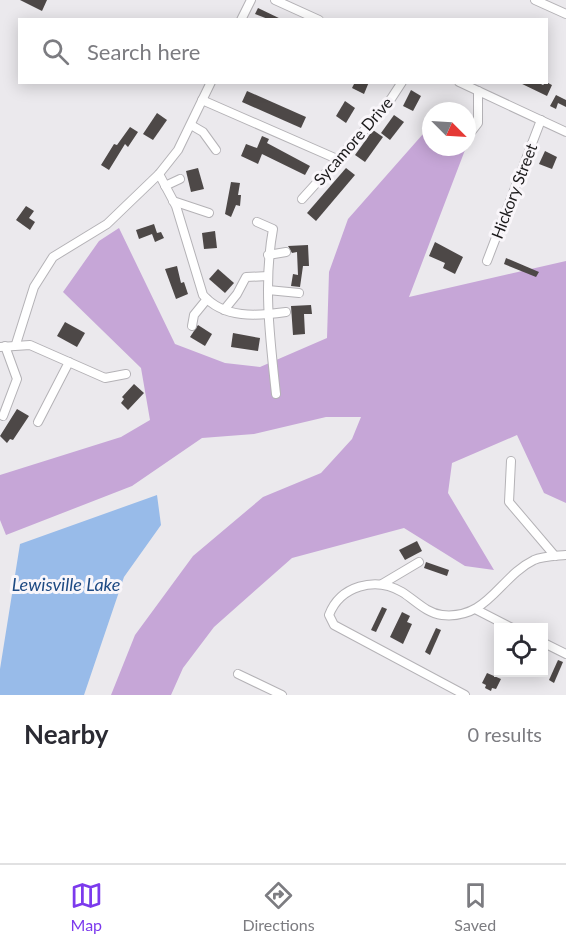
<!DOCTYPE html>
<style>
:root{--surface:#fff;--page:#f7f7f7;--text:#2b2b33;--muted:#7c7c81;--line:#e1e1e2;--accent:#7c3aed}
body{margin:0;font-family:Lato,sans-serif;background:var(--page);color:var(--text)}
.controls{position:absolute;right:18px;bottom:18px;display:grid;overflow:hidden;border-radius:0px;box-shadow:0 3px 15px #0003}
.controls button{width:54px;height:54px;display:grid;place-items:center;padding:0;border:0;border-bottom:2px solid var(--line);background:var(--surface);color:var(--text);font:30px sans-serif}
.compass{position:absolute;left:422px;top:102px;width:54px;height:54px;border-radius:50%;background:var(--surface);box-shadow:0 3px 15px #0003;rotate:114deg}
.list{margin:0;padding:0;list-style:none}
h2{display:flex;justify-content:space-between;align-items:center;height:78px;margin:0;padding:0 24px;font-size:26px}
h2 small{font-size:20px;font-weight:400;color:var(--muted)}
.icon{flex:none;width:33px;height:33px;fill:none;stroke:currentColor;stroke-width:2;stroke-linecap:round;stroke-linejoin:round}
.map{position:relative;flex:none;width:566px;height:695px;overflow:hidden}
.search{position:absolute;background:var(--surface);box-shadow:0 3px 15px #0003;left:18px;right:18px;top:18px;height:66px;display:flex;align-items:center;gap:15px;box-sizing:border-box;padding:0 21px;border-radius:0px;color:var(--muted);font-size:22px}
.sheet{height:168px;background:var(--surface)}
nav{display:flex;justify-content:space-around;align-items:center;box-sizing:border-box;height:84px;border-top:2px solid var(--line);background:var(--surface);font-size:16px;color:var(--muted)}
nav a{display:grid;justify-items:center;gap:3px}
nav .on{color:var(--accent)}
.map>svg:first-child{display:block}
</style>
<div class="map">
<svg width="566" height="695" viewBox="0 0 566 695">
<rect width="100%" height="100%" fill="#ebe9ed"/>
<path fill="#c6a6d7" d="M 423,134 L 431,137 L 431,147 L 457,147 L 465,150 L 409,297 L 566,261 L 566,503 L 544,493 L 517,435 L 452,463 L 448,493 L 494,570 L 465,566 L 404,528 L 292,558 L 214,627 L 183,668 L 171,695 L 111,695 L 135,635 L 193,556 L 263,497 L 321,473 L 352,439 L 361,417 L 326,417 L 254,434 L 202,438 L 132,486 L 6,535 L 0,520 L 0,475 L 121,437 L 150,420 L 141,368 L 63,292 L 99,241 L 119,228 L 175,344 L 225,363 L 260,367 L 327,338 L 329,272 L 348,219 Z"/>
<path fill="#98bbe9" d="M 157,495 L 161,525 L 124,577 L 84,695 L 0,695 L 0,669 L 20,544 Z"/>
<g fill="#4d4847">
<path d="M 20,0 L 47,0 L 42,11 Z"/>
<path d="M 258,8 L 283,20 L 268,19 L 255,14 Z"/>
<path d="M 355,82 L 369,82 L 364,94 L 352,88 Z"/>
<path d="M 518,82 L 537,82 L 543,85 L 546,82 L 552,85 L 547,96 Z"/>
<path d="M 411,90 L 421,96 L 413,111 L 403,106 Z"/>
<path d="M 247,91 L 306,117 L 301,128 L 242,102 Z"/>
<path d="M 556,95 L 566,100 L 566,107 L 558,103 L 556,109 L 550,106 Z"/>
<path d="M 345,101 L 355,108 L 346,123 L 336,116 Z"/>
<path d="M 157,113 L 167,120 L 153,140 L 143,134 Z"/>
<path d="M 394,115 L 404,122 L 390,140 L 381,133 Z"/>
<path d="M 130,127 L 138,132 L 128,147 L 125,144 L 109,170 L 101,165 L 114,144 L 117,145 Z"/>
<path d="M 373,130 L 383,137 L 365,162 L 355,155 Z"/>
<path d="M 262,136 L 269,139 L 267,143 L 310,166 L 305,175 L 262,154 L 258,164 L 241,156 L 246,144 L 257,148 Z"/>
<path d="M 545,151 L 557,157 L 552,169 L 539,164 Z"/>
<path d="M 198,168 L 204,189 L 191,192 L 186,171 Z"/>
<path d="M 346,168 L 355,175 L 316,221 L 307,213 Z"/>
<path d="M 231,182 L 240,183 L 238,195 L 241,195 L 240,206 L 236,205 L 231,217 L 225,214 Z"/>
<path d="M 26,206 L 34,211 L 29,218 L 35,222 L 30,230 L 16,220 Z"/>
<path d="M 154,224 L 157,233 L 161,232 L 164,238 L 155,242 L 152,234 L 139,239 L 136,230 Z"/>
<path d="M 215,231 L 217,248 L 204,249 L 202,233 Z"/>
<path d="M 435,242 L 463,257 L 455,274 L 443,268 L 445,263 L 429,256 Z"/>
<path d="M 308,245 L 309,266 L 303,266 L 300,287 L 291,286 L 293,274 L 298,275 L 297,252 L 292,253 L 288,246 Z"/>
<path d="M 506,258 L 539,272 L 536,277 L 504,264 Z"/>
<path d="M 177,266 L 181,283 L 184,282 L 188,294 L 176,299 L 165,269 Z"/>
<path d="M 218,269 L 234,283 L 225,293 L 209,279 Z"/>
<path d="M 311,305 L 312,314 L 304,314 L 305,334 L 293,335 L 291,306 Z"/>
<path d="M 65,322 L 85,333 L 77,347 L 57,336 Z"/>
<path d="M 198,325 L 212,334 L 205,346 L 190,337 Z"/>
<path d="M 233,333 L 260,338 L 258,351 L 231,347 Z"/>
<path d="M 134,384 L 144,393 L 128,410 L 121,403 L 124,399 L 122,397 Z"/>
<path d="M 17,409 L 29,416 L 13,440 L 10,439 L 7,443 L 0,436 Z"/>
<path d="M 417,541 L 422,551 L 405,560 L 399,550 Z"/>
<path d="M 426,562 L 449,570 L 447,576 L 424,568 Z"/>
<path d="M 382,607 L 387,609 L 376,632 L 371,630 Z"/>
<path d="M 402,612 L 410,616 L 407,622 L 412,624 L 403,644 L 390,637 Z"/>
<path d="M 436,628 L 441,630 L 430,655 L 425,652 Z"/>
<path d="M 558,660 L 563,662 L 554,683 L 549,680 Z"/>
<path d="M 487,673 L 501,679 L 496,689 L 492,688 L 491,691 L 485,688 L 486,685 L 482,683 Z"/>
</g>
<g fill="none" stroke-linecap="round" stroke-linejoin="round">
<g stroke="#b4b2b6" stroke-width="10">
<g id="minor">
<path d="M 275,0 L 319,20"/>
<path d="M 535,0 L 566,14"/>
<path d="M 241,20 L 251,0"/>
<path d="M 459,82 L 566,132"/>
<path d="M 202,100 L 337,159"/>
<path d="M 191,125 L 203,132 L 216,150"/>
<path d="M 468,136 L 478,123 L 478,91"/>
<path d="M 159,174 L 176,206 L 203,295 C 224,319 257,316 286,312"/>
<path d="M 165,186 L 180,179"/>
<path d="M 302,199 L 387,105 L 402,82"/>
<path d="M 173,201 L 209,213"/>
<path d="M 257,222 L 273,229 C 263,284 270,339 276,394"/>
<path d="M 268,255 L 286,252"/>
<path d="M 487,261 L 541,120"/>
<path d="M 268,290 L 299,293"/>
<path d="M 224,310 L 237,294 L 246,277 L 268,276"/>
<path d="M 192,326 L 194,315 L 207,299"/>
<path d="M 16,344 L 34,287 L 53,257 L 107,224 L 159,174 L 178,150 L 211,82"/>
<path d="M 0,347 L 30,345 L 105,378 L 126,374"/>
<path d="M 3,416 L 17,379 L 5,346"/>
<path d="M 38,422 L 69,362"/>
<path d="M 511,461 L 509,502 L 555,556"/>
<path d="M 382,584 L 419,562"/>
<path d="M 477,610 L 512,628"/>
<path d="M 544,643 L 566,654"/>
<path d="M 238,674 L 282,695"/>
<path d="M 465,695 L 334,625 L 329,615 C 340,586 375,576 402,592 C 415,600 426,613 442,615 C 488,620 499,577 534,560 C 543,556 556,556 566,555"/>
</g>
</g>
<use href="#minor" stroke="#fff" stroke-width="8"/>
</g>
<g text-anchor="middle" stroke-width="6" stroke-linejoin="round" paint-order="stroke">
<g font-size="16" fill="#1b1a1b" stroke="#f9f6fa">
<text transform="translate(353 141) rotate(-49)" y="6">Sycamore Drive</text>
<text transform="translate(514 191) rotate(-69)" y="6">Hickory Street</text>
</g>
<g font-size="18" font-style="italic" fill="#1e4a83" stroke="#f9f6fa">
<text x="66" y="591">Lewisville Lake</text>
</g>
</g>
</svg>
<div class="controls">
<button><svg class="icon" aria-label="locate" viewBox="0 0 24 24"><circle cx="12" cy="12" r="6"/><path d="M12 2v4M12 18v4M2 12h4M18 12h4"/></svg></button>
</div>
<svg class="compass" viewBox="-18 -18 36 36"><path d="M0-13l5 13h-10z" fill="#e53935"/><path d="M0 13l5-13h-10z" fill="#7c7c81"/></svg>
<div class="search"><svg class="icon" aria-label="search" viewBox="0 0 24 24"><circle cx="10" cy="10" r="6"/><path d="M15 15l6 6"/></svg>Search here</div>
</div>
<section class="sheet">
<h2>Nearby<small>0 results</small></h2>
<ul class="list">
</ul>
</section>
<nav>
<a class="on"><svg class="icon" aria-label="map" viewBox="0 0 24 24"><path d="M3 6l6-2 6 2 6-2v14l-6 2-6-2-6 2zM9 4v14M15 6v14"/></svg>Map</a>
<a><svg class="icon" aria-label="directions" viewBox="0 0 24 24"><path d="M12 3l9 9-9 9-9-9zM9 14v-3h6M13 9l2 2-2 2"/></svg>Directions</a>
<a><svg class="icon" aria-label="saved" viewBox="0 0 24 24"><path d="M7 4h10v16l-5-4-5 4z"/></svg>Saved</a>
</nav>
